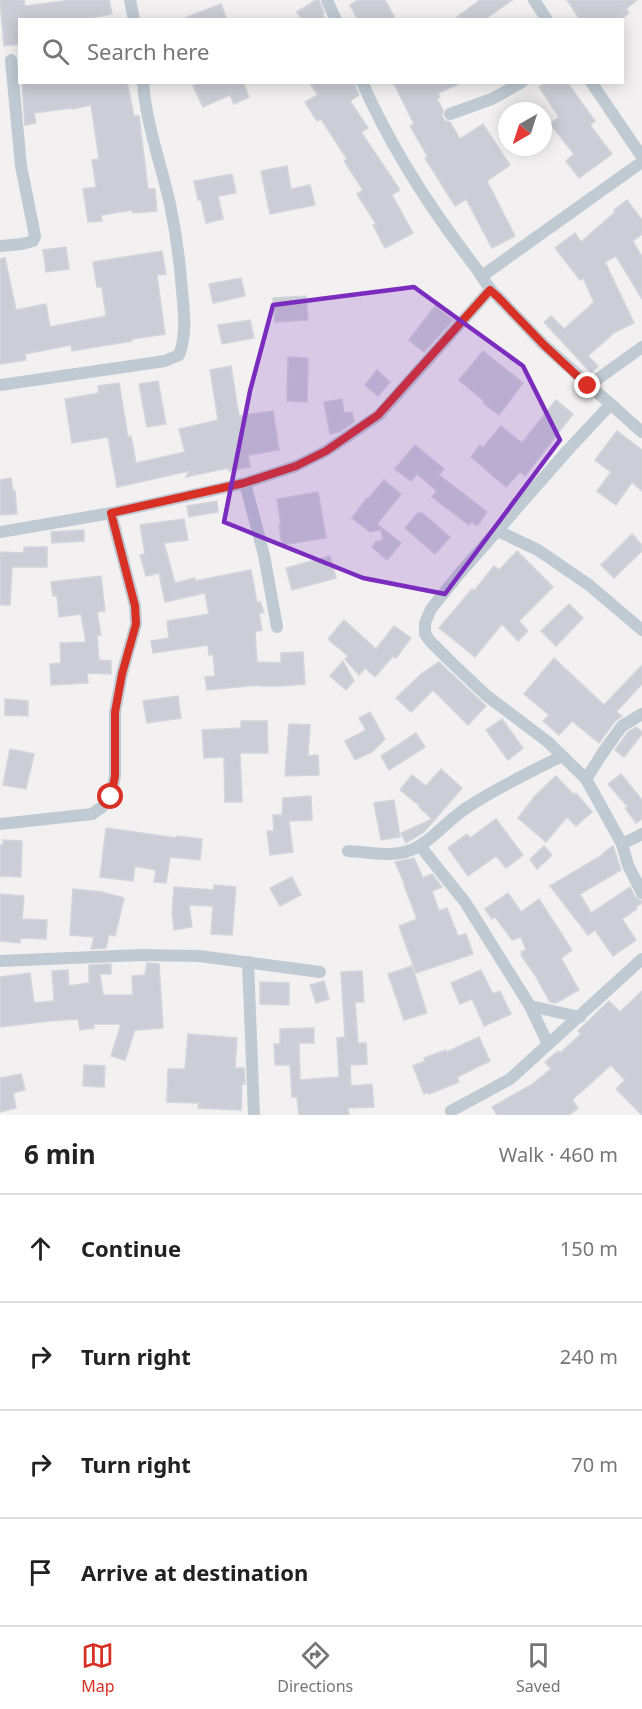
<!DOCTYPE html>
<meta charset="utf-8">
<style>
:root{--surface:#fff;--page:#f2f2f2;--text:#222;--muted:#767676;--line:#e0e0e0;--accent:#d93025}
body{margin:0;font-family:"Noto Sans",sans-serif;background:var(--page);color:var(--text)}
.compass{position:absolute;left:498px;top:102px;width:54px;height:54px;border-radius:50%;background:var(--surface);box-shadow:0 3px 15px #0003;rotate:219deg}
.stop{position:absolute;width:18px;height:18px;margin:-14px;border:4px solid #d93025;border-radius:50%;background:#fff}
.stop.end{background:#d93025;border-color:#fff;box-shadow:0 2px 6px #0008}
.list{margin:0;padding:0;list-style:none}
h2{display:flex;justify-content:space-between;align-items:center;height:78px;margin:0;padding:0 24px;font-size:26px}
h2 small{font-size:20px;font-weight:400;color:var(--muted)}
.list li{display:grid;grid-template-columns:39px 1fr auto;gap:18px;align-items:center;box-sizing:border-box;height:108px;padding:0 24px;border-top:2px solid var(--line)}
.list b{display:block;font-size:22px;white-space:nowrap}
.list em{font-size:20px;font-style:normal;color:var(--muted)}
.icon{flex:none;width:33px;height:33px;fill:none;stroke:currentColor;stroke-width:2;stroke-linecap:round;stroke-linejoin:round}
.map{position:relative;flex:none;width:642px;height:1115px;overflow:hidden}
.search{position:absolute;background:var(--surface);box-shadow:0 3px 15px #0003;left:18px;right:18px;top:18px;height:66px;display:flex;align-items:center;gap:15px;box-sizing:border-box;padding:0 21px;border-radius:0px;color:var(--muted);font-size:22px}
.sheet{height:510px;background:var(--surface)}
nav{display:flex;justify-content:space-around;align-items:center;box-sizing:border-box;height:84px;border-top:2px solid var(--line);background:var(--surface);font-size:16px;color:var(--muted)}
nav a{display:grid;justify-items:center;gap:3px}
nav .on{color:var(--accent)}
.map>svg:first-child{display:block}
</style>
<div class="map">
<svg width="642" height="1115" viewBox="0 0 642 1115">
<rect width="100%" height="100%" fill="#f2f0f0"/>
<g fill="#cbced6" stroke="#d3d5dc" stroke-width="1.5">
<path d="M 0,0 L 24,0 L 25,6 L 64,1 L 64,0 L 109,0 L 112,14 L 80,20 L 20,20 L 20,44 L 4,46 Z"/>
<path d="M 316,0 L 319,0 L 324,13 L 322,14 L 326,20 L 302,20 L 297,12 Z"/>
<path d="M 358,0 L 385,0 L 396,20 L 358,20 L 350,5 Z"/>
<path d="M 480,0 L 512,0 L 484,20 L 453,20 Z"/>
<path d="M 567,0 L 637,0 L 626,9 L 629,13 L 620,20 L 580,20 Z"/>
<path d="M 221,4 L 227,20 L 183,20 L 182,19 Z"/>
<path d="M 28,82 L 127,82 L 134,116 L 139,116 L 148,189 L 155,189 L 157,211 L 133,213 L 132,210 L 101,215 L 102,221 L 88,222 L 83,189 L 96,187 L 92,160 L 99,159 L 91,105 L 72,109 L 72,108 L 34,113 L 36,123 L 25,125 L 22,84 Z"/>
<path d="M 201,82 L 243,82 L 249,97 L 234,104 L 230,95 L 203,107 L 193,86 Z"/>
<path d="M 309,82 L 353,82 L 359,95 L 350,101 L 368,128 L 361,132 L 400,190 L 392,195 L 413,233 L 385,248 L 373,225 L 376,224 L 357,194 L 363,190 L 344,161 L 347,159 L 321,119 L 317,121 L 305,102 L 318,95 Z"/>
<path d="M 393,82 L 463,82 L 438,93 L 440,97 L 437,99 L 443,110 L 442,116 L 445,121 L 450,122 L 460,139 L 483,124 L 510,165 L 487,181 L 515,236 L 492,248 L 466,199 L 455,206 L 425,158 L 428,157 L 410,126 L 414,124 Z"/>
<path d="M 547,82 L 567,82 L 595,121 L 590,125 L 612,154 L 579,178 L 566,161 L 574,154 L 550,124 L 559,117 L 539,87 Z"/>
<path d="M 287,166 L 291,189 L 310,185 L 315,205 L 270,214 L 261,171 Z"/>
<path d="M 232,174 L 236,193 L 218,196 L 223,219 L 206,223 L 201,200 L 198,200 L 194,181 Z"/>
<path d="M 627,200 L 642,220 L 642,234 L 633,241 L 642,257 L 642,299 L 616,256 L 605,262 L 634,323 L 615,332 L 588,356 L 598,366 L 591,373 L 544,322 L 551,316 L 564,329 L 594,302 L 583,278 L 580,280 L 555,248 L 575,233 L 581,242 L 615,212 L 614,210 Z"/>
<path d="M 66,247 L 69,269 L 46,272 L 43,250 Z"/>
<path d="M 162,251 L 166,274 L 157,275 L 165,334 L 132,339 L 132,341 L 72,351 L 71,345 L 25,354 L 26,360 L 0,364 L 0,259 L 5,258 L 16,310 L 46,304 L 50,327 L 106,316 L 102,287 L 97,287 L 93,262 Z"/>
<path d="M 241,278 L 245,296 L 213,303 L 209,284 Z"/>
<path d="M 306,296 L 308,320 L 275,322 L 273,298 Z"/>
<path d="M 435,306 L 453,320 L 424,352 L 409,340 Z"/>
<path d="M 250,320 L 254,338 L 222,344 L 218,325 Z"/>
<path d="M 483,351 L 523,383 L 499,415 L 483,403 L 484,401 L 459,380 Z"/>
<path d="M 288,357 L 308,358 L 307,402 L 287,401 Z"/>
<path d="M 231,366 L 239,416 L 273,411 L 279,450 L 248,455 L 250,467 L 229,471 L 228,468 L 186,477 L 189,471 L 117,487 L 108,437 L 72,443 L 65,399 L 99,393 L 98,386 L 119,383 L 128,437 L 131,436 L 136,463 L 185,452 L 179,429 L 218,420 L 210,370 Z"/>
<path d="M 377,370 L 390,382 L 378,396 L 365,385 Z"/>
<path d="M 158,381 L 166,424 L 147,427 L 139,384 Z"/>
<path d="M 342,399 L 344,413 L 352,412 L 354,422 L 339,432 L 330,434 L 324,402 Z"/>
<path d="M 556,400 L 573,414 L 525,476 L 520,472 L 506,487 L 471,457 L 480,445 L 483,448 L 501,426 L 522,443 Z"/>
<path d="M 617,431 L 642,450 L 642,491 L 632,482 L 616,505 L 597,491 L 611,472 L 595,460 Z"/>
<path d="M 415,445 L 444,469 L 439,475 L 487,512 L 477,526 L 471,522 L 469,525 L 432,497 L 437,491 L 417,474 L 411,481 L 395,469 Z"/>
<path d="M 11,478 L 13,491 L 15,491 L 17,514 L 0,515 L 0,480 Z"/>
<path d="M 384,480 L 401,494 L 377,524 L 401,543 L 387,560 L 372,547 L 376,542 L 383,540 L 381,530 L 370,532 L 352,518 L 367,498 L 368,499 Z"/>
<path d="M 318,492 L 326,538 L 282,545 L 279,525 L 281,525 L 277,499 Z"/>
<path d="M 217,501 L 218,512 L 189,517 L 187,506 Z"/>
<path d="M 418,513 L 422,513 L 450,537 L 435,554 L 405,528 Z"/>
<path d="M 184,519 L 188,540 L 164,543 L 175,583 L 195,578 L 195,581 L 251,570 L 257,603 L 260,602 L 264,612 L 259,614 L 262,630 L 255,632 L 257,662 L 281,663 L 281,653 L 303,652 L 305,684 L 283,686 L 259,686 L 259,685 L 207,690 L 205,677 L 215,676 L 213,654 L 209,655 L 208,645 L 153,653 L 151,641 L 169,638 L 167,621 L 209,614 L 205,593 L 165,602 L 159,573 L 146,576 L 140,555 L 145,554 L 140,525 Z"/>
<path d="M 84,530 L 84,541 L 52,543 L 51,532 Z"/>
<path d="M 632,534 L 642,545 L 642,551 L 614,578 L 601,565 Z"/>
<path d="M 24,547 L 47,547 L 47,567 L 12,567 L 10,605 L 0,605 L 0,552 L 24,553 Z"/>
<path d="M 517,551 L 553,587 L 519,621 L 528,631 L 518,641 L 502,624 L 475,657 L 439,628 L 472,589 L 474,591 L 494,566 L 499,570 Z"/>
<path d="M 330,556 L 336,578 L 292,590 L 286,568 Z"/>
<path d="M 101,576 L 105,611 L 97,612 L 101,635 L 97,635 L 99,660 L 111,661 L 111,674 L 87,673 L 88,683 L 51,685 L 50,664 L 61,663 L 60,643 L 86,642 L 81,614 L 59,617 L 57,596 L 53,596 L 51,582 Z"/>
<path d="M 569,604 L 583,618 L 556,646 L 541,631 Z"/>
<path d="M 344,620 L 376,649 L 394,626 L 411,638 L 396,658 L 393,656 L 375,677 L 365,668 L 359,675 L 345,659 L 348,656 L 328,639 Z"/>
<path d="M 554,658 L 604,705 L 642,665 L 642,684 L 616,712 L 622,716 L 615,721 L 599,743 L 572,721 L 559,735 L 543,721 L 549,715 L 524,694 Z"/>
<path d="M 343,661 L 354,681 L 346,690 L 330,676 Z"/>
<path d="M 439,662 L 486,706 L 468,725 L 433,690 L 411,712 L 396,698 L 421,674 Z"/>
<path d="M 178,696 L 181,718 L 147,723 L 143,701 Z"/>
<path d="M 5,699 L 28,701 L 28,716 L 5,715 Z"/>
<path d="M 370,712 L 385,739 L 372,752 L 355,760 L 345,741 L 366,730 L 359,718 Z"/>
<path d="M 502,719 L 523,748 L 508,760 L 486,730 Z"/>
<path d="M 241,721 L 267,721 L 268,753 L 240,753 L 242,802 L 225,802 L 224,757 L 204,758 L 202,730 L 241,728 Z"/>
<path d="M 289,724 L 310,725 L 308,756 L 318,755 L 319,775 L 285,776 Z"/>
<path d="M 636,727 L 642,732 L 642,734 L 624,757 L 615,750 L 628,732 Z"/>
<path d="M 416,733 L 425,747 L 389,770 L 381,756 Z"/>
<path d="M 10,749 L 34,754 L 26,789 L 3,785 Z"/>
<path d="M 441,769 L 462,788 L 424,832 L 406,843 L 401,833 L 432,819 L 419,807 L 420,806 L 400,790 L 412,775 L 426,786 Z"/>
<path d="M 621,774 L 642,800 L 642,819 L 636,823 L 625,808 L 628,807 L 608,784 Z"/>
<path d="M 556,776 L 574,795 L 576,793 L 592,812 L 576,826 L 567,817 L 546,842 L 518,818 L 535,796 Z"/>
<path d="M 311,796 L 312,820 L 289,821 L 293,852 L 270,855 L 267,831 L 274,831 L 273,815 L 282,815 L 283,798 Z"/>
<path d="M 394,800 L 400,837 L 381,840 L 374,803 Z"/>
<path d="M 496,819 L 523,855 L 506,868 L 496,856 L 468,876 L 448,848 L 467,834 L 470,838 Z"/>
<path d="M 106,828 L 177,838 L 177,836 L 202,839 L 200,860 L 170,857 L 166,883 L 154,882 L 156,870 L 135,866 L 133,881 L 100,877 Z"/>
<path d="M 3,840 L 22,841 L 21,877 L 0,876 L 0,845 L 3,845 Z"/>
<path d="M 544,846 L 552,855 L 537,869 L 530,859 Z"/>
<path d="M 613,846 L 621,870 L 580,894 L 591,913 L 630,887 L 635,897 L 642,901 L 642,903 L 636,907 L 637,909 L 622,919 L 636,940 L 613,956 L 595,930 L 588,935 L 550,886 L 604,854 L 603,853 Z"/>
<path d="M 414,858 L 423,878 L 432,874 L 442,887 L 432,891 L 439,911 L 447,908 L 458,936 L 466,934 L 473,954 L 416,973 L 399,926 L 417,919 L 404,885 L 405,885 L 395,862 Z"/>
<path d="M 292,877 L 301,895 L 280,906 L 270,888 Z"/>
<path d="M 214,885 L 236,887 L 232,935 L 211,934 L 213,906 L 189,905 L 192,927 L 174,930 L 172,913 L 174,887 L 214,890 Z"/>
<path d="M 73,889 L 102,892 L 124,898 L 115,936 L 109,934 L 106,948 L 91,949 L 94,937 L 70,935 Z"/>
<path d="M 508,893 L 521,912 L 539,899 L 572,950 L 561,958 L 579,990 L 556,1003 L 550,1002 L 535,975 L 521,955 L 522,954 L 521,952 L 526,950 L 521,937 L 512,940 L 495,917 L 492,919 L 485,909 Z"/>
<path d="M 0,894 L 24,896 L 22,919 L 47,920 L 46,939 L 20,938 L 20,943 L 0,941 Z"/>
<path d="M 147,963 L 159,964 L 163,1028 L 135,1030 L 125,1060 L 111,1056 L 121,1024 L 93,1024 L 94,1028 L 80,1030 L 78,1019 L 49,1021 L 0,1027 L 0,977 L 30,973 L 34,1003 L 54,1001 L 52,971 L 68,970 L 69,986 L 89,983 L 89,965 L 111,964 L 111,974 L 100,974 L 103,995 L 133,995 L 132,976 L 145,975 Z"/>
<path d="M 412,966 L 427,1013 L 404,1020 L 388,974 Z"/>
<path d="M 481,970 L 493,994 L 500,991 L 511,1014 L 484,1026 L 472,999 L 460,1004 L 451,983 Z"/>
<path d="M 362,971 L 364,1002 L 355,1002 L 358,1043 L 366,1043 L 367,1064 L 350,1065 L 351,1086 L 372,1084 L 374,1107 L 348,1108 L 349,1115 L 299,1115 L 297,1097 L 292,1097 L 290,1065 L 275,1065 L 274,1044 L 280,1044 L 280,1029 L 314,1028 L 314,1043 L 299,1043 L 300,1080 L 339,1077 L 337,1038 L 345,1037 L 341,972 Z"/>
<path d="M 324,981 L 329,999 L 316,1003 L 310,985 Z"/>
<path d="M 260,982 L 289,983 L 289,1005 L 260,1004 Z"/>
<path d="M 642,991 L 642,1115 L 616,1089 L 625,1080 L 611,1065 L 572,1100 L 578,1108 L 569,1115 L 497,1115 L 492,1107 L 531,1085 L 551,1069 L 545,1062 L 558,1051 L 560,1053 L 581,1034 L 578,1031 L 609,1001 L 620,1012 Z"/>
<path d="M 188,1034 L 237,1038 L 235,1068 L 244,1068 L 245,1084 L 242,1084 L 241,1110 L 198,1108 L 199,1103 L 167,1102 L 168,1069 L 185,1069 Z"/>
<path d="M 479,1037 L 490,1061 L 457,1077 L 459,1082 L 429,1094 L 428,1092 L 424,1094 L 413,1066 L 425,1061 L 424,1058 L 446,1050 L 447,1052 Z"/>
<path d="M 84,1065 L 105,1066 L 104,1087 L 83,1086 Z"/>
<path d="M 21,1074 L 25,1090 L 13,1093 L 16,1108 L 0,1112 L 0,1078 Z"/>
</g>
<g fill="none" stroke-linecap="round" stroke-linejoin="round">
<g stroke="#bfcad2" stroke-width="12">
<path d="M 130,0 L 134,20"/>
<path d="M 327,0 L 336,20"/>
<path d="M 534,0 L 547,20"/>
<path d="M 362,82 C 391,148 430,208 473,264 C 482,275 487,288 498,297 L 544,345 L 642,432"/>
<path d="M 591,82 L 642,157"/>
<path d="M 450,114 L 492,99 L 522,82"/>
<path d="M 0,246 L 22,244 L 33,241 L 35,236 L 21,166 L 11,60"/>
<path d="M 482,276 L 642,162"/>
<path d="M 0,385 L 165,361 L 179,355 C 187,335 184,312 182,291 C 180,262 176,233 170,204 C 161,164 146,124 143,82"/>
<path d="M 588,386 L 642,347"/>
<path d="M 610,405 L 568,450 L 460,573 L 431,609 L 425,623 L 425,634 L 430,641 L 452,663 L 487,696 L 548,742 L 586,779 L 622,844 L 628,865 L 642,893"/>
<path d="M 245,483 L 264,555 L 277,627"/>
<path d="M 498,531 L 538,550 L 589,585 L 642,630"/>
<path d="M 0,532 L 111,513 L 245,483 L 296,466 L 326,451 L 379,415 L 490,290"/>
<path d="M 586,779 L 604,751 L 622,726 L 642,714"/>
<path d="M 0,824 L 92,814 L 102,807 L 111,797 L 115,776 L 115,712 L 122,674 L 136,624 L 135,606 L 111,513"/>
<path d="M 622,844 L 642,834"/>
<path d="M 420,846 L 465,902 L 530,1006 L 548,1044"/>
<path d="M 348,851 C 367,852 391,857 408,851 C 430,844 448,819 468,807 C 498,787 530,772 562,756"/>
<path d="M 0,961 L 140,955 L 199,956 L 320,972"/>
<path d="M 248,962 L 254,1115"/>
<path d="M 530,1006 L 580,1017"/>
<path d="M 451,1111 L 510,1079 L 642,959"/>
</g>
</g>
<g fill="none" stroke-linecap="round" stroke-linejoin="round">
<path stroke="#d93025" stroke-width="8" d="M 111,797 L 115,776 L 115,712 L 122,674 L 136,624 L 135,606 L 111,513 L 244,483 L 296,466 L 326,451 L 378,415 L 490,290 L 498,297 L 544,345 L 588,386"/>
</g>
<path fill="#7b2cbf" fill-opacity="0.2" stroke="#7b2cbf" stroke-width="4.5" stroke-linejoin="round" d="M 414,287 L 523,366 L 560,440 L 445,594 L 363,578 L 224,522 L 250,391 L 273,305 Z"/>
</svg>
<svg class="compass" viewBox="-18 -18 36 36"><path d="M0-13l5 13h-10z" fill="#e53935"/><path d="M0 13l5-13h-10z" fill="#767676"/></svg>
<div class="stop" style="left:111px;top:797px"></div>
<div class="stop end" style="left:588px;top:386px"></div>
<div class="search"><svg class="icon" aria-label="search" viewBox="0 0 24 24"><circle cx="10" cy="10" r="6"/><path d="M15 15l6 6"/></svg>Search here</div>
</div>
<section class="sheet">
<h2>6 min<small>Walk · 460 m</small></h2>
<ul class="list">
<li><svg class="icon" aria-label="ahead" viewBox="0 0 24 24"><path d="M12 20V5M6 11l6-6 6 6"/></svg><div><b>Continue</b></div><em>150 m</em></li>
<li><svg class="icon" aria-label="right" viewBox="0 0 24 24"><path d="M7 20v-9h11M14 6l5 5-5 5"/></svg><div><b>Turn right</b></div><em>240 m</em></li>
<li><svg class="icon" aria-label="right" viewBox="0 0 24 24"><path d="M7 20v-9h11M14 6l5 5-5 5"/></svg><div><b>Turn right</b></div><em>70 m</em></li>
<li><svg class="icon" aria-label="arrive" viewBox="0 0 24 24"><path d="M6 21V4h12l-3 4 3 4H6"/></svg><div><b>Arrive at destination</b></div></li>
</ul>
</section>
<nav>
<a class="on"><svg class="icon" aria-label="map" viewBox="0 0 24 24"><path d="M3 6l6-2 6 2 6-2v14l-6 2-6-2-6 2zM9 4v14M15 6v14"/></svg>Map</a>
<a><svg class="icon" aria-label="directions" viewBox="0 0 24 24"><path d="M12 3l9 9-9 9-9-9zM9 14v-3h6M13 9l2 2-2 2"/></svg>Directions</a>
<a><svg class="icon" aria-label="saved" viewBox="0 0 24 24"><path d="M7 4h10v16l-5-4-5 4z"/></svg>Saved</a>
</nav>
